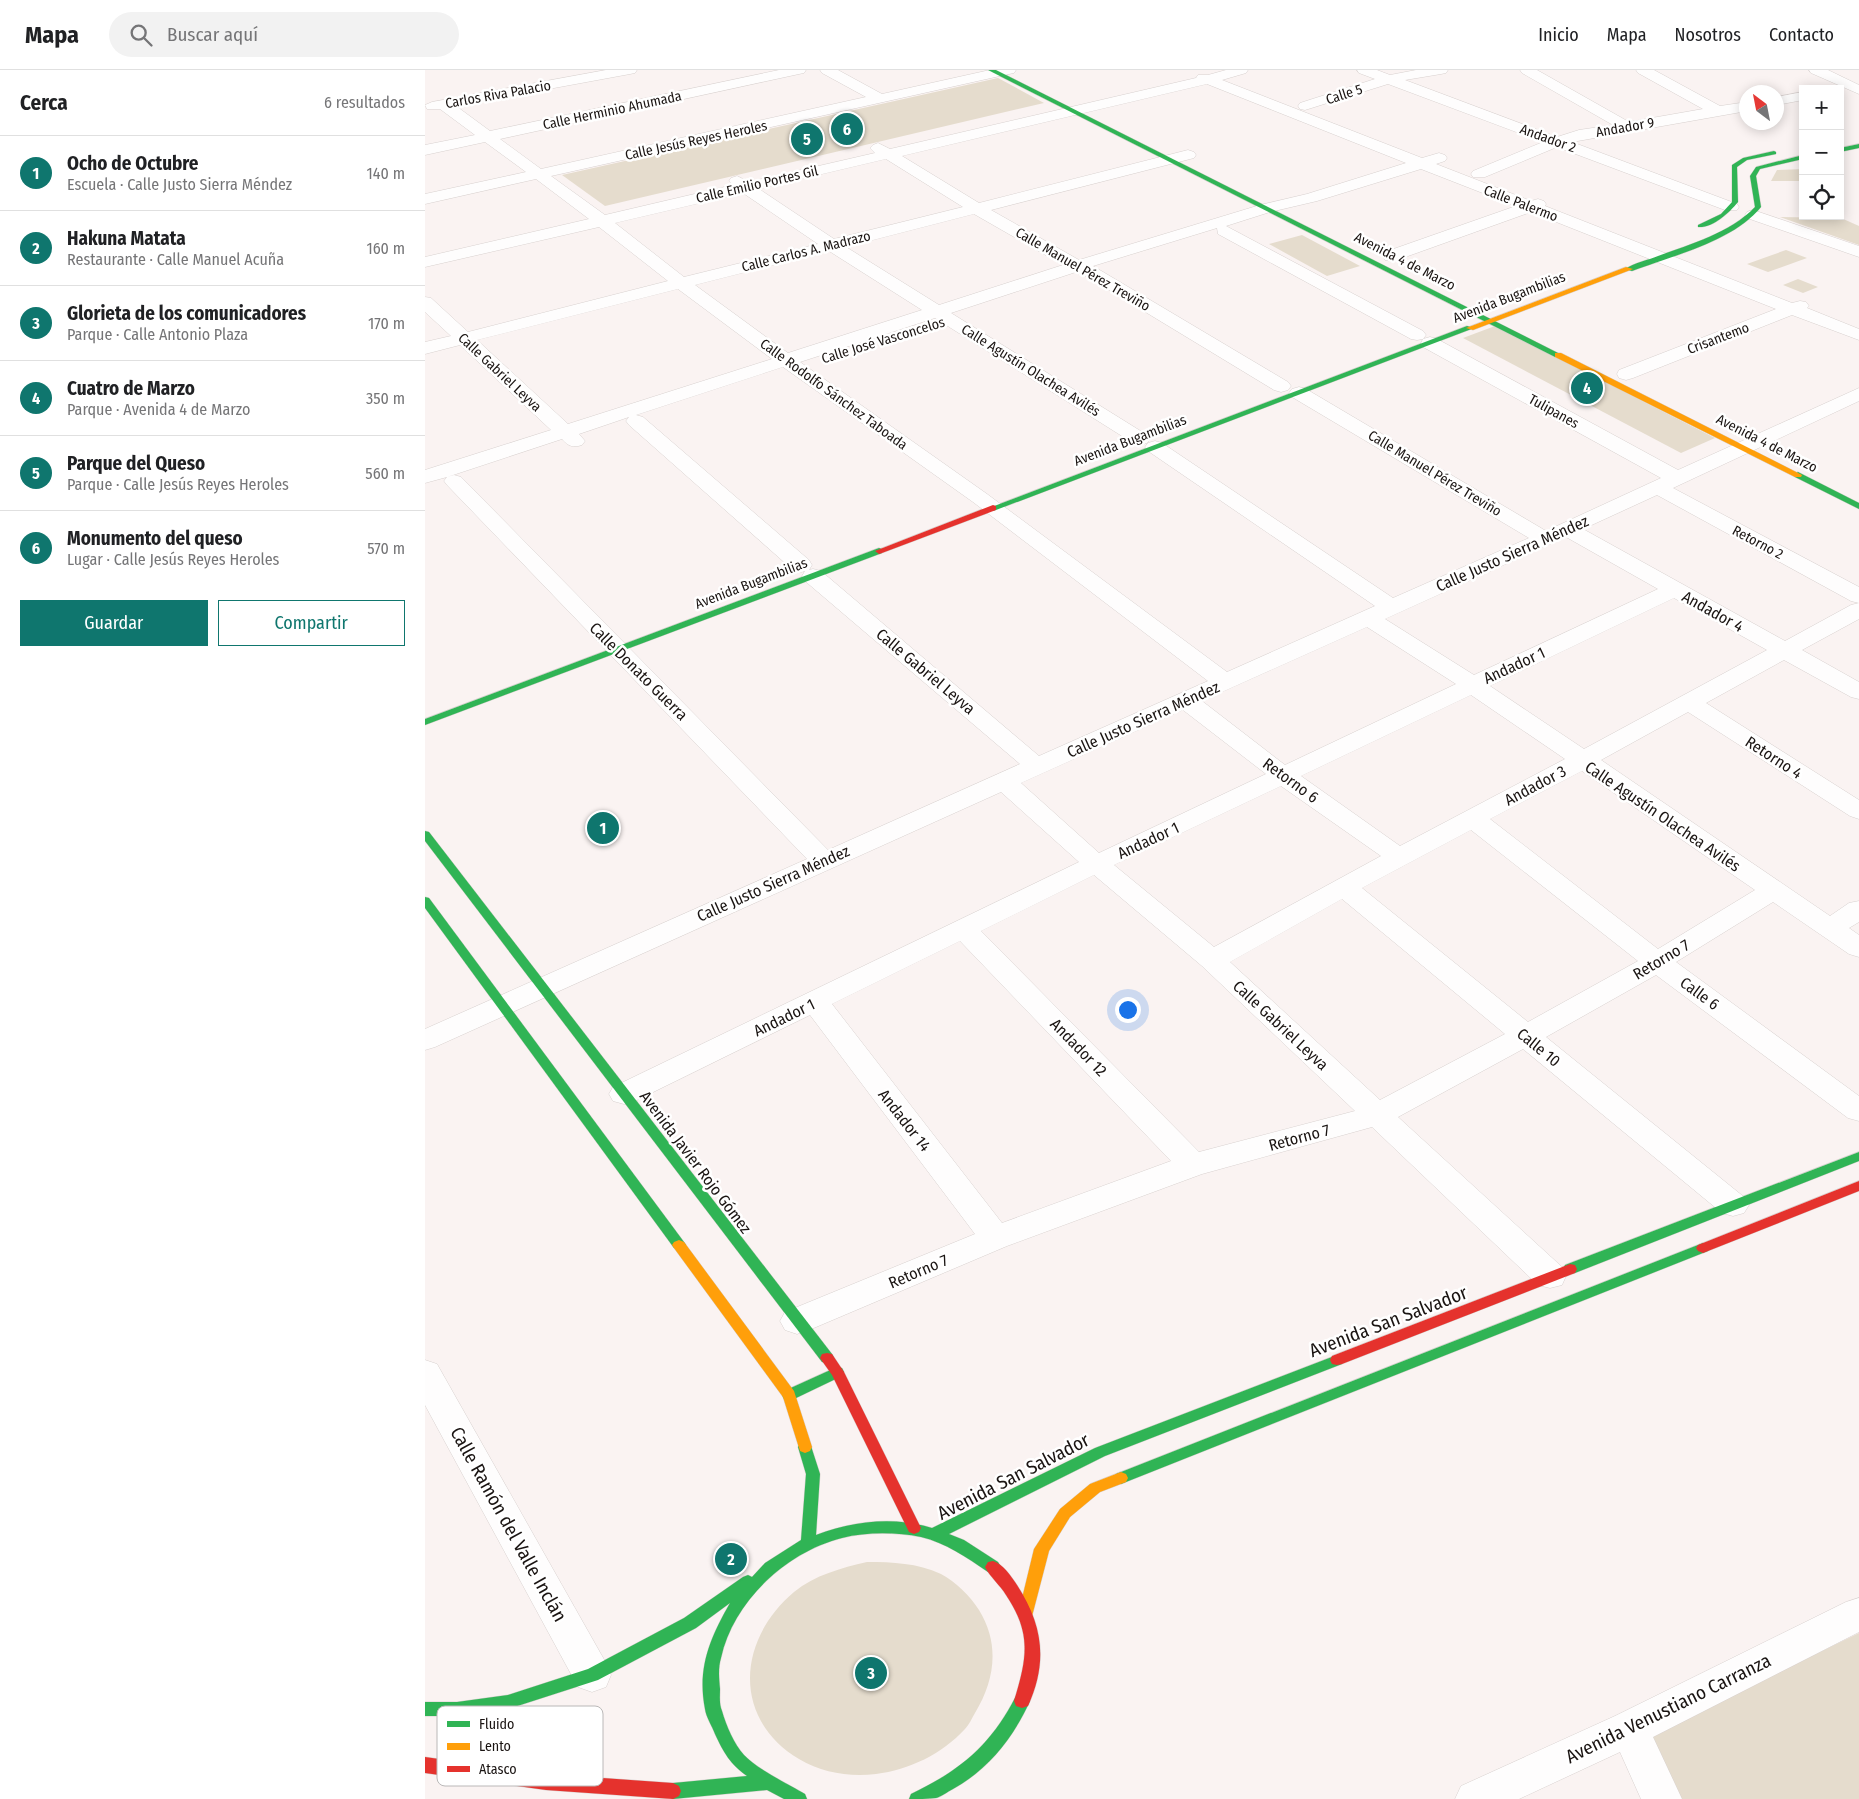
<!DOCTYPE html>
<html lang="es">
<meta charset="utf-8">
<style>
:root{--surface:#fff;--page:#f2f2f2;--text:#202124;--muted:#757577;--line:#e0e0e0;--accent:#0f766e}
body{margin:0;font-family:"Fira Sans Condensed",sans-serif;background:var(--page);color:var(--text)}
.controls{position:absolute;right:15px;top:15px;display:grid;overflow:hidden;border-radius:0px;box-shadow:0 2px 12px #0003}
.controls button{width:45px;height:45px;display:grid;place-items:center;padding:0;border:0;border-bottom:1px solid var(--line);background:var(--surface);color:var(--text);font:25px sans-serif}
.compass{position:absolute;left:1314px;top:15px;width:45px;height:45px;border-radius:50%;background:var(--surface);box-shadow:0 2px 12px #0003;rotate:328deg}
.you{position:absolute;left:702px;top:939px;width:18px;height:18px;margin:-12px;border:4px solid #fff;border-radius:50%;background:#1a73e8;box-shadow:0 0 0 8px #1a73e833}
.badge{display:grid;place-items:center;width:32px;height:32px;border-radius:50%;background:var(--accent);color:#fff;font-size:16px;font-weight:700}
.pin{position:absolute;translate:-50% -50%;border:2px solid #fff;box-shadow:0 1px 5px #0006}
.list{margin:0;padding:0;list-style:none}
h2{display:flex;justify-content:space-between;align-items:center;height:65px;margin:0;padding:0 20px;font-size:21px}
h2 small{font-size:16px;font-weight:400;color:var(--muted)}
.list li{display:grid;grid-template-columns:32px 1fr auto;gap:15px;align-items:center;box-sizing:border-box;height:75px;padding:0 20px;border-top:1px solid var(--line)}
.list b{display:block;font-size:19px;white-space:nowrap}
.list p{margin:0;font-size:16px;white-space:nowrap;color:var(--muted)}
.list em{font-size:16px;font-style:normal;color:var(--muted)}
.actions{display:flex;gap:10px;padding:15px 20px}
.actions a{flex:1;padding:11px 0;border:1px solid var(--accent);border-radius:0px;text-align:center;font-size:18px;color:var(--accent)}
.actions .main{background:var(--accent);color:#fff}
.icon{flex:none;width:28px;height:28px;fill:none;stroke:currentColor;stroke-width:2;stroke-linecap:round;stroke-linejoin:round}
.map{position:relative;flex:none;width:1434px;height:1729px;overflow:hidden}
header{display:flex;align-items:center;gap:30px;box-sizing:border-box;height:70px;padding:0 25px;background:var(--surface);border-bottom:1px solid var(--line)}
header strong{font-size:24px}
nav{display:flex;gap:28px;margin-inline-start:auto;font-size:18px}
.search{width:350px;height:45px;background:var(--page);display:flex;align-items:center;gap:12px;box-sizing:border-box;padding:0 18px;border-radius:28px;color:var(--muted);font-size:19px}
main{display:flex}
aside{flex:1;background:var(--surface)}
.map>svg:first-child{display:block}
</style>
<header>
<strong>Mapa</strong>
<div class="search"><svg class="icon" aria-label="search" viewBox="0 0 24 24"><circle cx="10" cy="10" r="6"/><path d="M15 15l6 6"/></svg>Buscar aquí</div>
<nav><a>Inicio</a><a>Mapa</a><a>Nosotros</a><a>Contacto</a></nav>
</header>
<main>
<aside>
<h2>Cerca<small>6 resultados</small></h2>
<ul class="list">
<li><span class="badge">1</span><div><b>Ocho de Octubre</b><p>Escuela · Calle Justo Sierra Méndez</p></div><em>140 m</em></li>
<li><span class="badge">2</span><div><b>Hakuna Matata</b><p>Restaurante · Calle Manuel Acuña</p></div><em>160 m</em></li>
<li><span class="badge">3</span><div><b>Glorieta de los comunicadores</b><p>Parque · Calle Antonio Plaza</p></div><em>170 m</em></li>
<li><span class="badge">4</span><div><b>Cuatro de Marzo</b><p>Parque · Avenida 4 de Marzo</p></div><em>350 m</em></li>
<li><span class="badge">5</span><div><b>Parque del Queso</b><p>Parque · Calle Jesús Reyes Heroles</p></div><em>560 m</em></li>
<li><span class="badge">6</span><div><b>Monumento del queso</b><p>Lugar · Calle Jesús Reyes Heroles</p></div><em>570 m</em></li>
</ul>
<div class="actions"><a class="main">Guardar</a><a>Compartir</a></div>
</aside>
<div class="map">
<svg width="1434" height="1729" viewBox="0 0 1434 1729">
<rect width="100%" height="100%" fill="#faf3f2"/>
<g fill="#e5dccd">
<path d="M 573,8 L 619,33 L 180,136 L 137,105 Z"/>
<path d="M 1378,99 L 1378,111 L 1346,111 L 1352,100 Z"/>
<path d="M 1355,147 L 1416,148 L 1434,156 L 1434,175 Z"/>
<path d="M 877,165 L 935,196 L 902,206 L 844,174 Z"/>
<path d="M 1361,180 L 1382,188 L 1343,202 L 1322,194 Z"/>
<path d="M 1373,209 L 1393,217 L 1378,223 L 1358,215 Z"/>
<path d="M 1070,256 L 1290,368 L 1256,383 L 1038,268 Z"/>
<path d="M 442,1492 C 468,1492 492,1493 516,1504 C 531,1512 545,1526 554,1540 C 575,1574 570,1610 550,1643 C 547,1648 544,1655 540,1659 C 517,1684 484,1700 451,1704 C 424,1707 398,1703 374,1689 C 307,1649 312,1570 369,1522 C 390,1505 416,1498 442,1492 Z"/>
<path d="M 1434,1563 L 1434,1729 L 1256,1729 L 1221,1666 Z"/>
</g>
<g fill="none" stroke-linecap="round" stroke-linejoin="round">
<g stroke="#d8d1cf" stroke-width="1">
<g id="street">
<path d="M 181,0 L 212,0 L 210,3 L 205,4 L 31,36 L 65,61 L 354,0 L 381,0 L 379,3 L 374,4 L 75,69 L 116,99 L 441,27 L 397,3 L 395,0 L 413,0 L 457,24 L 565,0 L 591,0 L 589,3 L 584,4 L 126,106 L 180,145 L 308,115 L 304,111 L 306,108 L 312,106 L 324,112 L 450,83 L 445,78 L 448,75 L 453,73 L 465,79 L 771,8 L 773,5 L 783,5 L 801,0 L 823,0 L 821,3 L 797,10 L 997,88 L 1014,83 L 1020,85 L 1022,88 L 1020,91 L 1011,94 L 1106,131 L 1113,129 L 1119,131 L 1121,134 L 1120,136 L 1367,233 L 1375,231 L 1381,232 L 1384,236 L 1382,238 L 1434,259 L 1434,270 L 1367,245 L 1208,308 L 1201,310 L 1194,308 L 1192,304 L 1194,300 L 1351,239 L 1106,142 L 972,190 L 966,191 L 960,190 L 957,186 L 960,182 L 1091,136 L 996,99 L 892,131 L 845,142 L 801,156 L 998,261 L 1001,265 L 998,269 L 992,270 L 986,269 L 793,164 L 792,158 L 668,196 L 863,312 L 866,316 L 863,320 L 856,322 L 849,320 L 661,206 L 651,202 L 526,243 L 722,365 L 725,369 L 722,373 L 715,375 L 708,373 L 510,248 L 375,292 L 562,424 L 802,602 L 950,536 L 723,381 L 720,377 L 723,373 L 730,371 L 737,373 L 968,528 L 1104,468 L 867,327 L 864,323 L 867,319 L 874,317 L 881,319 L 1121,461 L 1236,408 L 998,277 L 996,273 L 998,269 L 1005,267 L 1012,269 L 1253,400 L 1434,318 L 1434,331 L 1248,418 L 1434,517 L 1434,533 L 1426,531 L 1232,425 L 1158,459 L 1360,571 L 1426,535 L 1434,533 L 1434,549 L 1377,580 L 1434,612 L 1434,629 L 1426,627 L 1359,590 L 1281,633 L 1434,730 L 1434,749 L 1425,746 L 1263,642 L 1176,690 L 1405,846 L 1424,833 L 1434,831 L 1434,852 L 1424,858 L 1434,865 L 1434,887 L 1424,884 L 1348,832 L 1251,892 L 1434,1026 L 1434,1051 L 1423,1048 L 1231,905 L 1121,967 L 1319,1127 L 1324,1135 L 1319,1143 L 1308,1146 L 1297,1143 L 1098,979 L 973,1047 L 1137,1197 L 1141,1206 L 1137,1215 L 1125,1218 L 1113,1215 L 947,1057 L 777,1104 L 582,1176 L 384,1260 L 372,1264 L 360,1260 L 355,1251 L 360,1242 L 550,1164 L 385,945 L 210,1031 L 199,1034 L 188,1031 L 184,1024 L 188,1017 L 654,792 L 576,722 L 10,977 L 0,980 L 0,959 L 382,789 L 22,415 L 19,411 L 22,407 L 0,413 L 0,400 L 126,360 L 35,275 L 0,284 L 0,272 L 26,266 L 0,242 L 0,227 L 6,228 L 43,262 L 243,211 L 174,157 L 0,197 L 0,187 L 164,149 L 111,109 L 0,134 L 0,124 L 101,102 L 60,72 L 0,85 L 0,75 L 50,65 L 15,39 L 2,39 L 0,35 L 7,32 ZM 782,14 L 981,93 L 882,124 L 835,135 L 654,190 L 566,140 L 769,88 L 771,85 L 769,82 L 763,80 L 554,133 L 477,86 ZM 461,89 L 538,137 L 409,169 L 334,119 ZM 318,123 L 393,174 L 259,207 L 190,153 ZM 549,144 L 638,195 L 514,235 L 421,177 ZM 404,181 L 497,240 L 363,283 L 270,215 ZM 253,219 L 347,289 L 143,354 L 52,270 ZM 358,297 L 548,432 L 783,611 L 614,686 L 396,501 L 388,499 L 380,501 L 377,506 L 380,511 L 595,694 L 403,780 L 36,407 L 29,405 L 22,407 L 137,369 C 143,376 148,378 157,375 L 160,371 L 154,364 L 204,347 L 201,351 L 204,355 L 368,500 L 376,502 L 384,500 L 387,495 L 384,490 L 218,347 L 211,345 ZM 1141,467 L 1233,519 L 1049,605 L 960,549 ZM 1249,528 L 1342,580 L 1159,679 L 1065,616 ZM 942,557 L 1031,614 L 860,695 L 777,631 ZM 1046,625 L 1140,689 L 975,776 L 876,706 ZM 758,640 L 841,704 L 674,783 L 596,713 ZM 1157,701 L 1330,820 L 1233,879 L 1065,749 ZM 856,716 L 956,786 L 789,877 L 689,795 ZM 1046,760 L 1213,891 L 1103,952 L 937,818 ZM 669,805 L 777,896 L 930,1041 L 774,1082 L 556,861 ZM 917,829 L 1080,964 L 955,1030 L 805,892 ZM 535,871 L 746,1091 L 577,1153 L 407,934 Z"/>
<path d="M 932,0 L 952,0 L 965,5 L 991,0 L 1023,0 L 1021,3 L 1016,4 L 980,10 L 1132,67 L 1154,60 L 1188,55 L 1097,3 L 1095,0 L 1112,0 L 1204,52 L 1278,39 L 1213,3 L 1211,0 L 1229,0 L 1295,36 L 1322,32 L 1322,41 L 1147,72 L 1312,134 L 1314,137 L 1312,140 L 1300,140 L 1132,77 L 1060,107 L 1048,107 L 1046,104 L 1048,101 L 1118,72 L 963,14 L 880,40 L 875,39 L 873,36 L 875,33 L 950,9 L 934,3 Z"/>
<path d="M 1384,0 L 1403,0 L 1434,15 L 1434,24 L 1386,3 Z"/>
<path d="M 1378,22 L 1378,30 L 1352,35 L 1352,27 Z"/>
<path d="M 1328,140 L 1434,176 L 1434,187 L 1322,148 L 1320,145 L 1322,142 Z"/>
<path d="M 0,1290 L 12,1294 L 181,1593 L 186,1605 L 181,1617 L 167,1622 L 153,1617 L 0,1335 Z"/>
<path d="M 1434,1528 L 1434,1562 L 1228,1667 L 1257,1729 L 1216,1729 L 1195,1682 L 1094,1729 L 1030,1729 L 1036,1716 L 1190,1646 L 1421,1532 Z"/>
</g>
</g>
<g stroke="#d8d1cf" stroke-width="1">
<g id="fast">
<path d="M 563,0 L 571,0 L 1137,285 L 1130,287 Z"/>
<path d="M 1434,74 L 1434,78 L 1415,82 L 1415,78 Z"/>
<path d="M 1349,81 L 1351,82 L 1351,84 L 1322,90 L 1312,97 L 1313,132 C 1304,143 1288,158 1273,157 L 1273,155 L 1296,144 L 1307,132 L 1307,95 L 1318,88 Z"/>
<path d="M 1378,85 L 1378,89 L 1335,99 L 1331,106 L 1336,137 C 1309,171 1247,186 1207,201 L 1200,199 C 1209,193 1223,190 1233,186 C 1266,174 1305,163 1330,137 L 1325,106 L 1331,97 Z"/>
<path d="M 1042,256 L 1049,258 L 571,440 L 568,441 L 564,438 Z"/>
<path d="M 1373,402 L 1434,433 L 1434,439 L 1370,407 L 1369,405 Z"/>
<path d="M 454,478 L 457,479 L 457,483 L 0,655 L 0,649 Z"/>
<path d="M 0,761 L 4,762 L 407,1284 L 409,1288 L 407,1292 L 402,1293 L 397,1292 L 0,771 Z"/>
<path d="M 0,827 L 4,828 L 259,1172 L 261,1175 L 259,1178 L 254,1180 L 249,1178 L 0,838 Z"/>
<path d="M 1434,1082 L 1434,1091 L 1150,1203 L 1145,1204 L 1140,1203 L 1138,1199 L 1140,1195 Z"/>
<path d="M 1278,1173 L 1283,1175 L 1285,1178 L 1283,1181 L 701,1412 L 696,1414 L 691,1412 L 689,1408 L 691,1404 Z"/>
<path d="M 912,1285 L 917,1286 L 919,1290 L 917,1294 L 680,1386 L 524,1464 L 539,1470 L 573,1492 L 576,1497 L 573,1502 L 568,1503 L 563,1502 C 541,1487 521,1473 496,1467 C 471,1462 441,1462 417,1468 C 361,1482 308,1532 296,1588 C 293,1598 294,1608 295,1619 C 295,1626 294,1634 297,1641 C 301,1655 309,1674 319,1685 C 332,1699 363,1714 380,1724 L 382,1729 L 359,1729 L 342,1720 L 248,1729 L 242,1726 L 240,1721 L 242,1716 L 248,1713 L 322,1706 C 305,1694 299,1683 290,1664 C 287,1656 281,1647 280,1639 C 272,1598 285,1568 305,1533 L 271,1558 L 173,1610 L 83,1639 L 32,1646 L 0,1646 L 0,1632 L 32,1632 L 83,1625 L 163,1599 L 259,1548 L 318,1507 L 323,1505 L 327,1507 L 340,1493 L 376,1470 L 381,1404 L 373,1377 L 375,1373 L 380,1371 L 385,1373 L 395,1404 L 391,1465 C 428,1451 469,1446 507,1458 L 670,1378 Z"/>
<path d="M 412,1297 L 417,1298 L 419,1302 L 417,1306 L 369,1329 L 364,1331 L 359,1329 L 357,1325 L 359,1321 Z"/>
<path d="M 597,1624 L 603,1626 L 605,1631 C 588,1668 564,1699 528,1719 C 522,1722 516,1727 511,1728 C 503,1729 492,1729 484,1729 L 486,1724 C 536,1700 566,1675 591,1626 Z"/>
</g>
</g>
<g stroke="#d8d1cf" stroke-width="1">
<g id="slow">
<path d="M 1201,197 L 1208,199 L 1048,260 L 1041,258 Z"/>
<path d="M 1130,283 L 1136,283 L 1377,405 L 1376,407 L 1370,407 L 1130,287 Z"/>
<path d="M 254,1170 L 259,1172 L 369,1321 L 387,1377 L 385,1381 L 380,1383 L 375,1381 L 358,1327 L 249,1178 L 247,1175 L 249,1172 Z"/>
<path d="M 696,1402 L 701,1404 L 703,1408 L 701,1412 L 675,1422 L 645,1447 L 624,1481 L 606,1550 L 601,1552 L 596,1550 L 593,1545 L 609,1479 L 635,1439 L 665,1414 Z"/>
</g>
</g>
<g stroke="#d8d1cf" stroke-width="1">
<g id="jam">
<path d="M 568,435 L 571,436 L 571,440 L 457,483 L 454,484 L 450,481 Z"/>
<path d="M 1434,1111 L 1434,1121 L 1283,1181 L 1278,1183 L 1273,1181 L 1271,1178 L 1273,1175 Z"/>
<path d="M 1145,1194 L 1150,1195 L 1152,1199 L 1150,1203 L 917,1294 L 912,1295 L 907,1294 L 905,1290 L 907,1286 Z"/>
<path d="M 402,1283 L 407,1284 L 419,1302 L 496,1458 L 494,1462 L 489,1464 L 484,1462 L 407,1305 L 395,1288 L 397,1284 Z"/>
<path d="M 568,1491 C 578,1494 586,1506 592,1515 C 618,1555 623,1592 603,1636 L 597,1638 L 591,1636 L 589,1631 C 602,1588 607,1564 581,1525 C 575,1515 565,1507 560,1497 L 563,1492 Z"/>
<path d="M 0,1687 L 121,1704 L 248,1713 L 254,1716 L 256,1721 L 254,1726 L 248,1729 L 121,1720 L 0,1703 Z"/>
</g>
</g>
<use href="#street" fill="#fefdfd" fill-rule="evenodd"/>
<use href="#fast" fill="#30b455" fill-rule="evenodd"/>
<use href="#slow" fill="#ff9f0a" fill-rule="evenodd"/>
<use href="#jam" fill="#e5322d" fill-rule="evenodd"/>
</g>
<g text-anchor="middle" stroke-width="5" stroke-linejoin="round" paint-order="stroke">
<g font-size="14" fill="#1a1412" stroke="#fff">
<text transform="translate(73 24) rotate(-10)" y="5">Carlos Riva Palacio</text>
<text transform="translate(919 24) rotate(-18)" y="5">Calle 5</text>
<text transform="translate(187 40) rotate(-12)" y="5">Calle Herminio Ahumada</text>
<text transform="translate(1200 57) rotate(-10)" y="5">Andador 9</text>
<text transform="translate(1123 68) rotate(20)" y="5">Andador 2</text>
<text transform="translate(271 70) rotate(-12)" y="5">Calle Jesús Reyes Heroles</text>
<text transform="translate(332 114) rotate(-13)" y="5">Calle Emilio Portes Gil</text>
<text transform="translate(1096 133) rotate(21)" y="5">Calle Palermo</text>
<text transform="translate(381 181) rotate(-14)" y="5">Calle Carlos A. Madrazo</text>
<text transform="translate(980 191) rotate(27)" y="5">Avenida 4 de Marzo</text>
<text transform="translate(658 199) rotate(30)" y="5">Calle Manuel Pérez Treviño</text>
<text transform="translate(1084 227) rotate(-21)" y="5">Avenida Bugambilias</text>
<text transform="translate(1293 268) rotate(-21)" y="5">Crisantemo</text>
<text transform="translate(458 270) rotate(-17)" y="5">Calle José Vasconcelos</text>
<text transform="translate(606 300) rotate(32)" y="5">Calle Agustín Olachea Avilés</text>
<text transform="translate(75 302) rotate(43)" y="5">Calle Gabriel Leyva</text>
<text transform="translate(409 324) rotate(36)" y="5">Calle Rodolfo Sánchez Taboada</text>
<text transform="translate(1129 341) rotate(29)" y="5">Tulipanes</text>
<text transform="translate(705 370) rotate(-21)" y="5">Avenida Bugambilias</text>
<text transform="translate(1342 373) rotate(27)" y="5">Avenida 4 de Marzo</text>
<text transform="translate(1010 403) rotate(31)" y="5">Calle Manuel Pérez Treviño</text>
<text transform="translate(1333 472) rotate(28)" y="5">Retorno 2</text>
<text transform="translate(326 513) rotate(-21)" y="5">Avenida Bugambilias</text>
</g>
<g font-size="16" fill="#1a1412" stroke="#fff">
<text transform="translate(1087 483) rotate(-24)" y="6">Calle Justo Sierra Méndez</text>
<text transform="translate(1288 541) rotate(29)" y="6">Andador 4</text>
<text transform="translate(1089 595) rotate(-25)" y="6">Andador 1</text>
<text transform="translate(214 601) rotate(45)" y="6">Calle Donato Guerra</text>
<text transform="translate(501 601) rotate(40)" y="6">Calle Gabriel Leyva</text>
<text transform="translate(718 649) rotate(-24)" y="6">Calle Justo Sierra Méndez</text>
<text transform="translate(1349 687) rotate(33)" y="6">Retorno 4</text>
<text transform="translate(866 710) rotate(36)" y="6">Retorno 6</text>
<text transform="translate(1110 715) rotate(-28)" y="6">Andador 3</text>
<text transform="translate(1238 746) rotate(34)" y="6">Calle Agustín Olachea Avilés</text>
<text transform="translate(723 770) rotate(-25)" y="6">Andador 1</text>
<text transform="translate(348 813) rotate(-24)" y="6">Calle Justo Sierra Méndez</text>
<text transform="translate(1236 889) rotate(-31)" y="6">Retorno 7</text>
<text transform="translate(1275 923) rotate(36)" y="6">Calle 6</text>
<text transform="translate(359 947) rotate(-26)" y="6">Andador 1</text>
<text transform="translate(856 955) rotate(43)" y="6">Calle Gabriel Leyva</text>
<text transform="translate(654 977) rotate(46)" y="6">Andador 12</text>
<text transform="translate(1114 977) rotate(39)" y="6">Calle 10</text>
<text transform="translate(480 1050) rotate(52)" y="6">Andador 14</text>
<text transform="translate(874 1067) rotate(-15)" y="6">Retorno 7</text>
<text transform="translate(271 1092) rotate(53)" y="6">Avenida Javier Rojo Gómez</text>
<text transform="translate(493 1201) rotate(-23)" y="6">Retorno 7</text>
</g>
<g font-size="19" fill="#1a1412" stroke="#fff">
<text transform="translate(963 1251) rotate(-21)" y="7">Avenida San Salvador</text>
<text transform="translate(588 1406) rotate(-27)" y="7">Avenida San Salvador</text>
<text transform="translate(84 1454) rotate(61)" y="7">Calle Ramón del Valle Inclán</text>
<text transform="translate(1243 1638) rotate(-26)" y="7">Avenida Venustiano Carranza</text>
</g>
</g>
<rect x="12" y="1636" width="166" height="80" rx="8" fill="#fff" stroke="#bab8b8" stroke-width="1"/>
<rect x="22" y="1651" width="23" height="6" fill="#30b455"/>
<rect x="22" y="1673" width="23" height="7" fill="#ff9f0a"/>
<rect x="22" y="1696" width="23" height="6" fill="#e5322d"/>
<g font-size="14" fill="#1a1412">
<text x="54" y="1659">Fluido</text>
<text x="54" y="1681">Lento</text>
<text x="54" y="1704">Atasco</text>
</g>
</svg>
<div class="controls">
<button>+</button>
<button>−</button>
<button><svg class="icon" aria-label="locate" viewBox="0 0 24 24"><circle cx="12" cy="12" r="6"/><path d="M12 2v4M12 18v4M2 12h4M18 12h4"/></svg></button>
</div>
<svg class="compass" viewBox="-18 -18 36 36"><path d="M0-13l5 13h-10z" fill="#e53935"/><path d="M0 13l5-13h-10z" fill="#757577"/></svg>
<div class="you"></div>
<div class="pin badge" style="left:178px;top:758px">1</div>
<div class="pin badge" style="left:306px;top:1489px">2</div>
<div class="pin badge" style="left:446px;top:1603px">3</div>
<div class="pin badge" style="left:1162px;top:318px">4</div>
<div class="pin badge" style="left:382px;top:69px">5</div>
<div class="pin badge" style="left:422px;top:59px">6</div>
</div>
</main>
